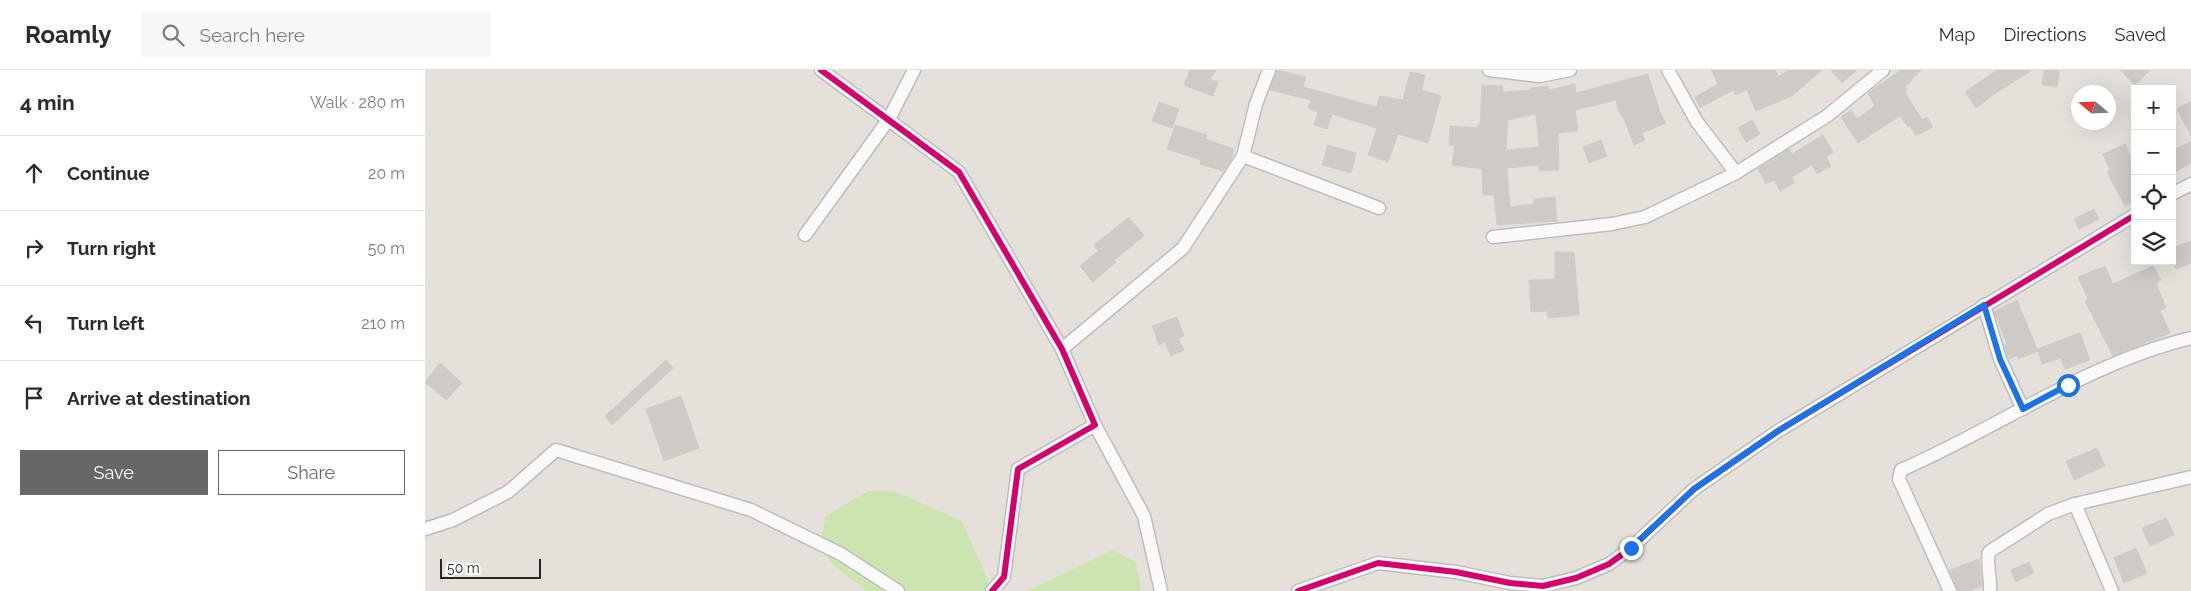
<!DOCTYPE html>
<meta charset="utf-8">
<style>
:root{--surface:#fff;--page:#f7f7f7;--text:#2b2b33;--muted:#7c7c81;--line:#e1e1e2;--accent:#696765}
body{margin:0;font-family:Raleway,sans-serif;background:var(--page);color:var(--text)}
.controls{position:absolute;right:15px;top:15px;display:grid;overflow:hidden;border-radius:0px;box-shadow:0 5px 20px #0002}
.controls button{width:45px;height:45px;display:grid;place-items:center;padding:0;border:0;border-bottom:1px solid var(--line);background:var(--surface);color:var(--text);font:25px sans-serif}
.compass{position:absolute;left:1646px;top:15px;width:45px;height:45px;border-radius:50%;background:var(--surface);box-shadow:0 5px 20px #0002;rotate:289deg}
.scale{position:absolute;left:15px;bottom:12px;width:101px;box-sizing:border-box;padding-left:5px;border:2px solid #262626;border-top:0;font-size:14px;line-height:18px;white-space:nowrap;color:#262626;-webkit-text-stroke:4px #fff;paint-order:stroke}
.stop{position:absolute;width:15px;height:15px;margin:-11px;border:4px solid #1a73e8;border-radius:50%;background:#fff}
.stop.end{background:#1a73e8;border-color:#fff;box-shadow:0 1px 5px #0008}
.list{margin:0;padding:0;list-style:none}
h2{display:flex;justify-content:space-between;align-items:center;height:65px;margin:0;padding:0 20px;font-size:21px}
h2 small{font-size:16px;font-weight:400;color:var(--muted)}
.list li{display:grid;grid-template-columns:32px 1fr auto;gap:15px;align-items:center;box-sizing:border-box;height:75px;padding:0 20px;border-top:1px solid var(--line)}
.list b{display:block;font-size:19px;white-space:nowrap}
.list em{font-size:16px;font-style:normal;color:var(--muted)}
.actions{display:flex;gap:10px;padding:15px 20px}
.actions a{flex:1;padding:11px 0;border:1px solid var(--accent);border-radius:0px;text-align:center;font-size:18px;color:var(--accent)}
.actions .main{background:var(--accent);color:#fff}
.icon{flex:none;width:28px;height:28px;fill:none;stroke:currentColor;stroke-width:2;stroke-linecap:round;stroke-linejoin:round}
.map{position:relative;flex:none;width:1766px;height:521px;overflow:hidden}
header{display:flex;align-items:center;gap:30px;box-sizing:border-box;height:70px;padding:0 25px;background:var(--surface);border-bottom:1px solid var(--line)}
header strong{font-size:24px}
nav{display:flex;gap:28px;margin-inline-start:auto;font-size:18px}
.search{width:350px;height:45px;background:var(--page);display:flex;align-items:center;gap:12px;box-sizing:border-box;padding:0 18px;border-radius:0px;color:var(--muted);font-size:19px}
main{display:flex}
aside{flex:1;background:var(--surface)}
.map>svg:first-child{display:block}
</style>
<header>
<strong>Roamly</strong>
<div class="search"><svg class="icon" aria-label="search" viewBox="0 0 24 24"><circle cx="10" cy="10" r="6"/><path d="M15 15l6 6"/></svg>Search here</div>
<nav><a>Map</a><a>Directions</a><a>Saved</a></nav>
</header>
<main>
<aside>
<h2>4 min<small>Walk · 280 m</small></h2>
<ul class="list">
<li><svg class="icon" aria-label="ahead" viewBox="0 0 24 24"><path d="M12 20V5M6 11l6-6 6 6"/></svg><div><b>Continue</b></div><em>20 m</em></li>
<li><svg class="icon" aria-label="right" viewBox="0 0 24 24"><path d="M7 20v-9h11M14 6l5 5-5 5"/></svg><div><b>Turn right</b></div><em>50 m</em></li>
<li><svg class="icon" aria-label="left" viewBox="0 0 24 24"><path d="M17 20v-9H6M10 6l-5 5 5 5"/></svg><div><b>Turn left</b></div><em>210 m</em></li>
<li><svg class="icon" aria-label="arrive" viewBox="0 0 24 24"><path d="M6 21V4h12l-3 4 3 4H6"/></svg><div><b>Arrive at destination</b></div></li>
</ul>
<div class="actions"><a class="main">Save</a><a>Share</a></div>
</aside>
<div class="map">
<svg width="1766" height="521" viewBox="0 0 1766 521">
<rect width="100%" height="100%" fill="#e6e0db"/>
<g fill="#cce4b0">
<path d="M 443,421 L 469,421 L 537,451 L 567,520 L 571,521 L 442,521 L 409,496 L 395,474 L 401,446 Z"/>
<path d="M 688,480 L 711,492 L 716,521 L 602,521 Z"/>
</g>
<g fill="#cecac6" stroke="#d1ccc7" fill-rule="evenodd">
<path d="M 765,0 L 791,0 L 785,9 L 793,12 L 788,26 L 759,15 Z"/>
<path d="M 852,0 L 881,7 L 878,17 L 952,37 L 954,26 L 978,30 L 985,2 L 1000,5 L 997,20 L 1016,26 L 1003,73 L 973,64 L 963,92 L 943,85 L 952,58 L 907,44 L 902,59 L 889,55 L 893,42 L 883,38 L 886,30 L 845,20 Z"/>
<path d="M 1286,0 L 1350,0 L 1354,6 L 1364,0 L 1397,0 L 1367,26 L 1331,41 L 1322,20 L 1310,25 L 1308,20 L 1275,38 L 1270,27 L 1293,14 Z"/>
<path d="M 1406,0 L 1432,0 L 1417,13 Z"/>
<path d="M 1476,0 L 1496,0 L 1480,17 L 1482,20 L 1480,22 L 1497,50 L 1502,47 L 1508,57 L 1491,66 L 1485,56 L 1483,57 L 1475,46 L 1433,73 L 1416,47 L 1426,40 L 1432,49 L 1450,36 L 1443,23 Z"/>
<path d="M 1572,0 L 1607,0 L 1568,25 L 1551,38 L 1540,22 Z"/>
<path d="M 1619,0 L 1634,1 L 1632,17 L 1617,15 Z"/>
<path d="M 1695,0 L 1725,0 L 1710,15 Z"/>
<path d="M 1223,4 L 1235,42 L 1241,53 L 1217,63 L 1220,70 L 1209,75 L 1199,49 L 1193,40 L 1191,30 L 1150,40 L 1153,61 L 1133,63 L 1134,100 L 1114,101 L 1114,95 L 1082,98 L 1085,137 L 1109,134 L 1109,129 L 1130,127 L 1132,151 L 1072,155 L 1069,125 L 1058,125 L 1057,99 L 1027,95 L 1030,75 L 1024,75 L 1025,56 L 1053,58 L 1053,55 L 1055,55 L 1057,15 L 1078,16 L 1078,22 L 1106,20 L 1106,18 L 1123,16 L 1124,20 L 1150,14 L 1151,23 ZM 1111,44 L 1114,77 L 1081,80 L 1083,50 Z"/>
<path d="M 1766,31 L 1766,66 L 1752,39 Z"/>
<path d="M 734,32 L 754,39 L 747,58 L 727,51 Z"/>
<path d="M 1327,50 L 1335,64 L 1321,72 L 1313,58 Z"/>
<path d="M 750,55 L 782,65 L 780,69 L 809,79 L 806,90 L 798,101 L 775,94 L 776,90 L 742,79 Z"/>
<path d="M 1398,65 L 1408,82 L 1401,87 L 1406,96 L 1392,104 L 1387,95 L 1367,107 L 1369,113 L 1355,121 L 1349,110 L 1341,114 L 1333,99 L 1364,79 L 1367,84 Z"/>
<path d="M 1176,70 L 1182,86 L 1164,93 L 1158,77 Z"/>
<path d="M 1766,71 L 1766,93 L 1747,104 L 1747,81 Z"/>
<path d="M 1700,74 L 1707,89 L 1710,87 L 1710,131 L 1700,136 L 1682,102 L 1685,100 L 1678,84 Z"/>
<path d="M 903,75 L 931,83 L 926,103 L 897,95 Z"/>
<path d="M 1669,139 L 1674,149 L 1654,159 L 1649,149 Z"/>
<path d="M 704,147 L 719,166 L 689,190 L 691,192 L 668,212 L 655,196 L 673,181 L 669,175 Z"/>
<path d="M 1766,171 L 1766,193 L 1751,199 L 1747,188 L 1747,178 Z"/>
<path d="M 1130,182 L 1149,182 L 1154,245 L 1123,248 L 1122,241 L 1106,242 L 1104,210 L 1130,209 Z"/>
<path d="M 1680,196 L 1688,214 L 1728,196 L 1736,210 L 1731,213 L 1741,238 L 1735,240 L 1745,263 L 1688,286 L 1660,231 L 1663,229 L 1653,207 Z"/>
<path d="M 1592,230 L 1612,279 L 1655,263 L 1665,290 L 1640,299 L 1636,288 L 1617,294 L 1613,281 L 1593,289 L 1592,286 L 1584,289 L 1579,275 L 1582,274 L 1569,242 Z"/>
<path d="M 752,247 L 759,266 L 753,268 L 759,280 L 746,286 L 740,272 L 734,275 L 727,256 Z"/>
<path d="M 241,290 L 248,298 L 187,355 L 180,346 Z"/>
<path d="M 15,293 L 37,313 L 21,330 L 0,312 Z"/>
<path d="M 256,326 L 274,378 L 239,391 L 221,339 Z"/>
<path d="M 1672,378 L 1680,396 L 1649,410 L 1641,391 Z"/>
<path d="M 1741,448 L 1749,465 L 1725,476 L 1717,458 Z"/>
<path d="M 1711,478 L 1722,503 L 1699,513 L 1689,488 Z"/>
<path d="M 1554,489 L 1557,516 L 1544,521 L 1533,521 L 1525,500 Z"/>
<path d="M 1604,492 L 1609,503 L 1591,512 L 1586,500 Z"/>
</g>
<g fill="none" stroke-linecap="round" stroke-linejoin="round">
<g stroke="#bebdbe" stroke-width="15">
<g id="minor">
<path d="M 396,0 L 534,102 L 637,279 L 670,355 L 593,399 L 579,507 L 567,521"/>
<path d="M 844,0 L 831,34 L 818,86 L 954,138"/>
<path d="M 1064,0 L 1115,6 L 1145,0"/>
<path d="M 1243,0 L 1272,52 L 1311,103"/>
<path d="M 1747,124 L 1766,114"/>
<path d="M 380,165 L 464,49 L 489,0"/>
<path d="M 1068,167 L 1187,154 L 1220,147 L 1311,103 L 1402,46 L 1458,0"/>
<path d="M 1559,235 L 1575,289 L 1598,339"/>
<path d="M 637,279 L 758,178 L 818,86"/>
<path d="M 670,355 L 719,446 L 736,521"/>
<path d="M 1650,434 L 1687,521"/>
<path d="M 0,459 L 28,450 L 83,422 L 131,380 L 326,440 L 416,484 L 473,521"/>
<path d="M 873,521 L 953,493 L 1031,502 L 1085,513 L 1118,516 L 1151,508 L 1184,494 L 1206,478 L 1269,419 L 1353,361 L 1710,145"/>
<path d="M 1525,521 L 1474,409 L 1476,400 C 1573,358 1662,293 1766,268"/>
<path d="M 1565,521 C 1566,510 1561,489 1564,482 L 1623,444 L 1650,434 L 1766,407"/>
</g>
</g>
<use href="#minor" stroke="#fbfafa" stroke-width="12"/>
<g stroke="#fff" stroke-width="9">
<g id="cycleway">
<path d="M 396,0 L 534,102 L 637,279 L 670,355 L 593,399 L 579,507 L 567,521"/>
<path d="M 873,521 L 953,493 L 1031,502 L 1085,513 L 1118,516 L 1151,508 L 1184,494 L 1206,478 L 1269,419 L 1353,361 L 1710,145"/>
</g>
</g>
<use href="#cycleway" stroke="#d6006c" stroke-width="6"/>
</g>
<g fill="none" stroke-linecap="round" stroke-linejoin="round">
<path stroke="#1a73e8" stroke-width="6" d="M 1206,478 L 1269,419 L 1353,361 L 1559,235 L 1575,289 L 1598,339 L 1643,315"/>
</g>
</svg>
<div class="controls">
<button>+</button>
<button>−</button>
<button><svg class="icon" aria-label="locate" viewBox="0 0 24 24"><circle cx="12" cy="12" r="6"/><path d="M12 2v4M12 18v4M2 12h4M18 12h4"/></svg></button>
<button><svg class="icon" aria-label="layers" viewBox="0 0 24 24"><path d="M12 4l9 5-9 5-9-5zM3 14l9 5 9-5"/></svg></button>
</div>
<svg class="compass" viewBox="-18 -18 36 36"><path d="M0-13l5 13h-10z" fill="#e53935"/><path d="M0 13l5-13h-10z" fill="#7c7c81"/></svg>
<div class="scale">50 m</div>
<div class="stop" style="left:1643px;top:315px"></div>
<div class="stop end" style="left:1206px;top:478px"></div>
</div>
</main>
